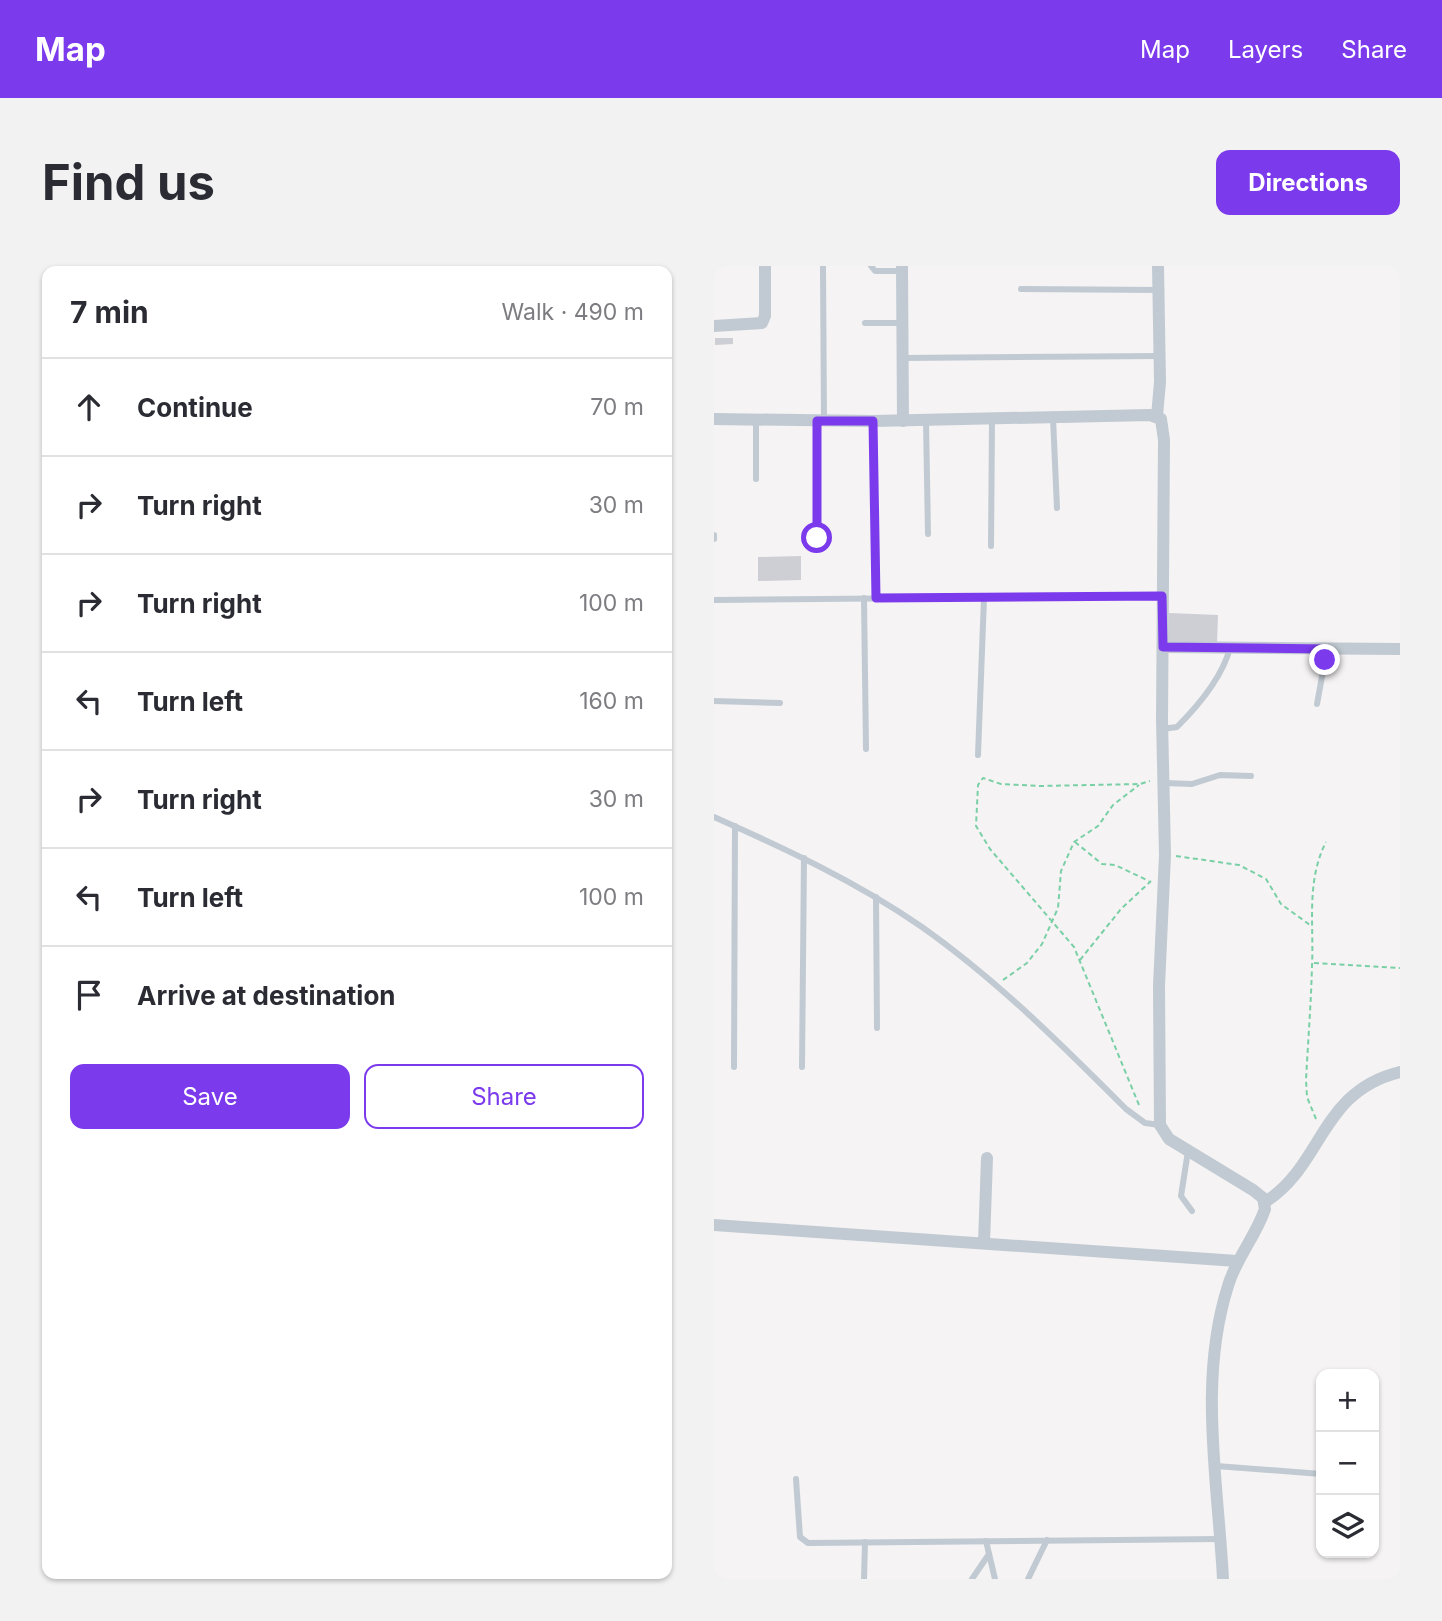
<!DOCTYPE html>
<meta charset="utf-8">
<style>
:root{--surface:#fff;--page:#f2f2f3;--text:#2b2b33;--muted:#7c7c81;--line:#e1e1e2;--accent:#7c3aed}
body{margin:0;font-family:Inter,sans-serif;background:var(--page);color:var(--text)}
.controls{position:absolute;right:21px;bottom:21px;display:grid;overflow:hidden;border-radius:14px;box-shadow:0 2px 5px #0004}
.controls button{width:63px;height:63px;display:grid;place-items:center;padding:0;border:0;border-bottom:2px solid var(--line);background:var(--surface);color:var(--text);font:35px sans-serif}
.stop{position:absolute;width:21px;height:21px;margin:-16px;border:5px solid #7c3aed;border-radius:50%;background:#fff}
.stop.end{background:#7c3aed;border-color:#fff;box-shadow:0 2px 7px #0008}
.list{margin:0;padding:0;list-style:none}
h2{display:flex;justify-content:space-between;align-items:center;height:91px;margin:0;padding:0 28px;font-size:30px}
h2 small{font-size:23px;font-weight:400;color:var(--muted)}
.list li{display:grid;grid-template-columns:46px 1fr auto;gap:21px;align-items:center;box-sizing:border-box;height:98px;padding:0 28px;border-top:2px solid var(--line)}
.list b{display:block;font-size:26px;white-space:nowrap}
.list em{font-size:23px;font-style:normal;color:var(--muted)}
.actions{display:flex;gap:14px;padding:21px 28px}
.actions a{flex:1;padding:16px 0;border:2px solid var(--accent);border-radius:14px;text-align:center;font-size:24px;color:var(--accent)}
.actions .main{background:var(--accent);color:#fff}
.icon{flex:none;width:38px;height:38px;fill:none;stroke:currentColor;stroke-width:2;stroke-linecap:round;stroke-linejoin:round}
.map{position:relative;flex:none;width:686px;height:1313px;overflow:hidden;border-radius:14px}
header{display:flex;align-items:center;gap:42px;box-sizing:border-box;height:98px;padding:0 35px;background:var(--accent);color:#fff}
header strong{font-size:33px}
nav{display:flex;gap:38px;margin-inline-start:auto;font-size:24px}
.intro{display:flex;align-items:center;justify-content:space-between;box-sizing:border-box;height:168px;padding:0 42px}
h1{margin:0;font-size:49px}
.button{padding:18px 32px;border-radius:14px;background:var(--accent);color:#fff;font-size:24px;font-weight:700}
main{display:flex;gap:42px;padding:0 42px}
aside{flex:1;background:var(--surface);border-radius:14px;box-shadow:0 2px 5px #0004}
.map>svg:first-child{display:block}
</style>
<header>
<strong>Map</strong>
<nav><a>Map</a><a>Layers</a><a>Share</a></nav>
</header>
<div class="intro"><h1>Find us</h1><a class="button">Directions</a></div>
<main>
<aside>
<h2>7 min<small>Walk · 490 m</small></h2>
<ul class="list">
<li><svg class="icon" aria-label="ahead" viewBox="0 0 24 24"><path d="M12 20V5M6 11l6-6 6 6"/></svg><div><b>Continue</b></div><em>70 m</em></li>
<li><svg class="icon" aria-label="right" viewBox="0 0 24 24"><path d="M7 20v-9h11M14 6l5 5-5 5"/></svg><div><b>Turn right</b></div><em>30 m</em></li>
<li><svg class="icon" aria-label="right" viewBox="0 0 24 24"><path d="M7 20v-9h11M14 6l5 5-5 5"/></svg><div><b>Turn right</b></div><em>100 m</em></li>
<li><svg class="icon" aria-label="left" viewBox="0 0 24 24"><path d="M17 20v-9H6M10 6l-5 5 5 5"/></svg><div><b>Turn left</b></div><em>160 m</em></li>
<li><svg class="icon" aria-label="right" viewBox="0 0 24 24"><path d="M7 20v-9h11M14 6l5 5-5 5"/></svg><div><b>Turn right</b></div><em>30 m</em></li>
<li><svg class="icon" aria-label="left" viewBox="0 0 24 24"><path d="M17 20v-9H6M10 6l-5 5 5 5"/></svg><div><b>Turn left</b></div><em>100 m</em></li>
<li><svg class="icon" aria-label="arrive" viewBox="0 0 24 24"><path d="M6 21V4h12l-3 4 3 4H6"/></svg><div><b>Arrive at destination</b></div></li>
</ul>
<div class="actions"><a class="main">Save</a><a>Share</a></div>
</aside>
<div class="map">
<svg width="686" height="1313" viewBox="0 0 686 1313">
<rect width="100%" height="100%" fill="#f5f3f3"/>
<g fill="#cdcfd5">
<path d="M 1,72 L 19,72 L 19,78 L 1,79 Z"/>
<path d="M 87,290 L 87,314 L 44,315 L 44,291 Z"/>
<path d="M 455,347 L 504,349 L 503,377 L 454,375 Z"/>
</g>
<g fill="none" stroke-linecap="round" stroke-linejoin="round">
<g stroke="#7ad0a6" stroke-width="2" stroke-dasharray="5 3.5" stroke-linecap="butt">
<path d="M 361,576 L 388,598 L 401,599 L 435,615"/>
<path d="M 462,590 L 525,599 L 552,613 L 567,638 L 596,659"/>
<path d="M 366,694 L 407,643 L 437,615"/>
<path d="M 600,697 L 686,702"/>
<path d="M 289,714 L 313,697 L 328,678 L 344,642 L 347,605 L 360,576 L 384,560 L 399,539 L 425,519"/>
<path d="M 425,839 L 360,681 L 276,583 L 262,560 L 264,519 L 269,512 L 287,518 L 326,520 L 426,518 L 436,515"/>
<path d="M 602,853 L 593,831 L 592,814 C 594,776 597,738 598,700 C 600,658 592,615 612,576"/>
</g>
<g stroke="#c1cad2" stroke-width="6">
<path d="M 109,0 L 110,155"/>
<path d="M 157,0 L 161,5 L 188,5"/>
<path d="M 307,23 L 445,24"/>
<path d="M 151,57 L 188,57"/>
<path d="M 189,92 L 446,90"/>
<path d="M 339,152 L 343,242"/>
<path d="M 103,155 L 103,272"/>
<path d="M 159,155 L 162,332"/>
<path d="M 212,155 L 214,268"/>
<path d="M 42,213 L 42,153"/>
<path d="M 0,269 L 0,273"/>
<path d="M 277,280 L 278,154"/>
<path d="M 150,332 L 152,483"/>
<path d="M 0,334 L 448,330"/>
<path d="M 0,435 L 66,437"/>
<path d="M 603,438 L 613,383"/>
<path d="M 448,463 L 463,461 C 485,439 508,412 516,382"/>
<path d="M 264,489 L 270,332"/>
<path d="M 450,517 L 478,518 L 506,509 L 537,510"/>
<path d="M 0,551 C 72,583 143,616 208,661 C 283,714 347,778 412,843 L 431,857 L 446,859"/>
<path d="M 162,631 L 163,762"/>
<path d="M 20,801 L 21,560"/>
<path d="M 88,801 L 90,592"/>
<path d="M 474,885 L 467,930 L 478,945"/>
<path d="M 502,1200 L 607,1208"/>
<path d="M 82,1213 L 86,1271 L 94,1277 L 506,1273"/>
<path d="M 272,1275 L 281,1313"/>
<path d="M 150,1313 L 151,1276"/>
<path d="M 258,1313 L 275,1288"/>
<path d="M 314,1313 L 333,1274"/>
</g>
<g stroke="#c1cad2" stroke-width="12">
<path d="M 188,0 L 189,155"/>
<path d="M 0,60 L 48,57 L 51,50 L 51,0"/>
<path d="M 443,150 L 446,116 L 444,0"/>
<path d="M 0,153 L 159,155 L 436,149 L 447,153 L 450,174 L 448,453 L 451,589 L 445,720 L 446,859 L 455,873 L 539,924 L 549,932 L 551,943 C 542,970 522,992 514,1020 C 484,1114 504,1216 509,1313"/>
<path d="M 449,381 L 686,383"/>
<path d="M 551,936 C 609,900 606,825 686,806"/>
<path d="M 0,959 L 523,995"/>
<path d="M 270,977 L 273,892"/>
</g>
</g>
<g fill="none" stroke-linecap="round" stroke-linejoin="round">
<path stroke="#7c3aed" stroke-width="9" d="M 103,272 L 103,155 L 159,155 L 162,332 L 448,330 L 449,381 L 613,383 L 611,394"/>
</g>
</svg>
<div class="controls">
<button>+</button>
<button>−</button>
<button><svg class="icon" aria-label="layers" viewBox="0 0 24 24"><path d="M12 4l9 5-9 5-9-5zM3 14l9 5 9-5"/></svg></button>
</div>
<div class="stop" style="left:103px;top:272px"></div>
<div class="stop end" style="left:611px;top:394px"></div>
</div>
</main>
